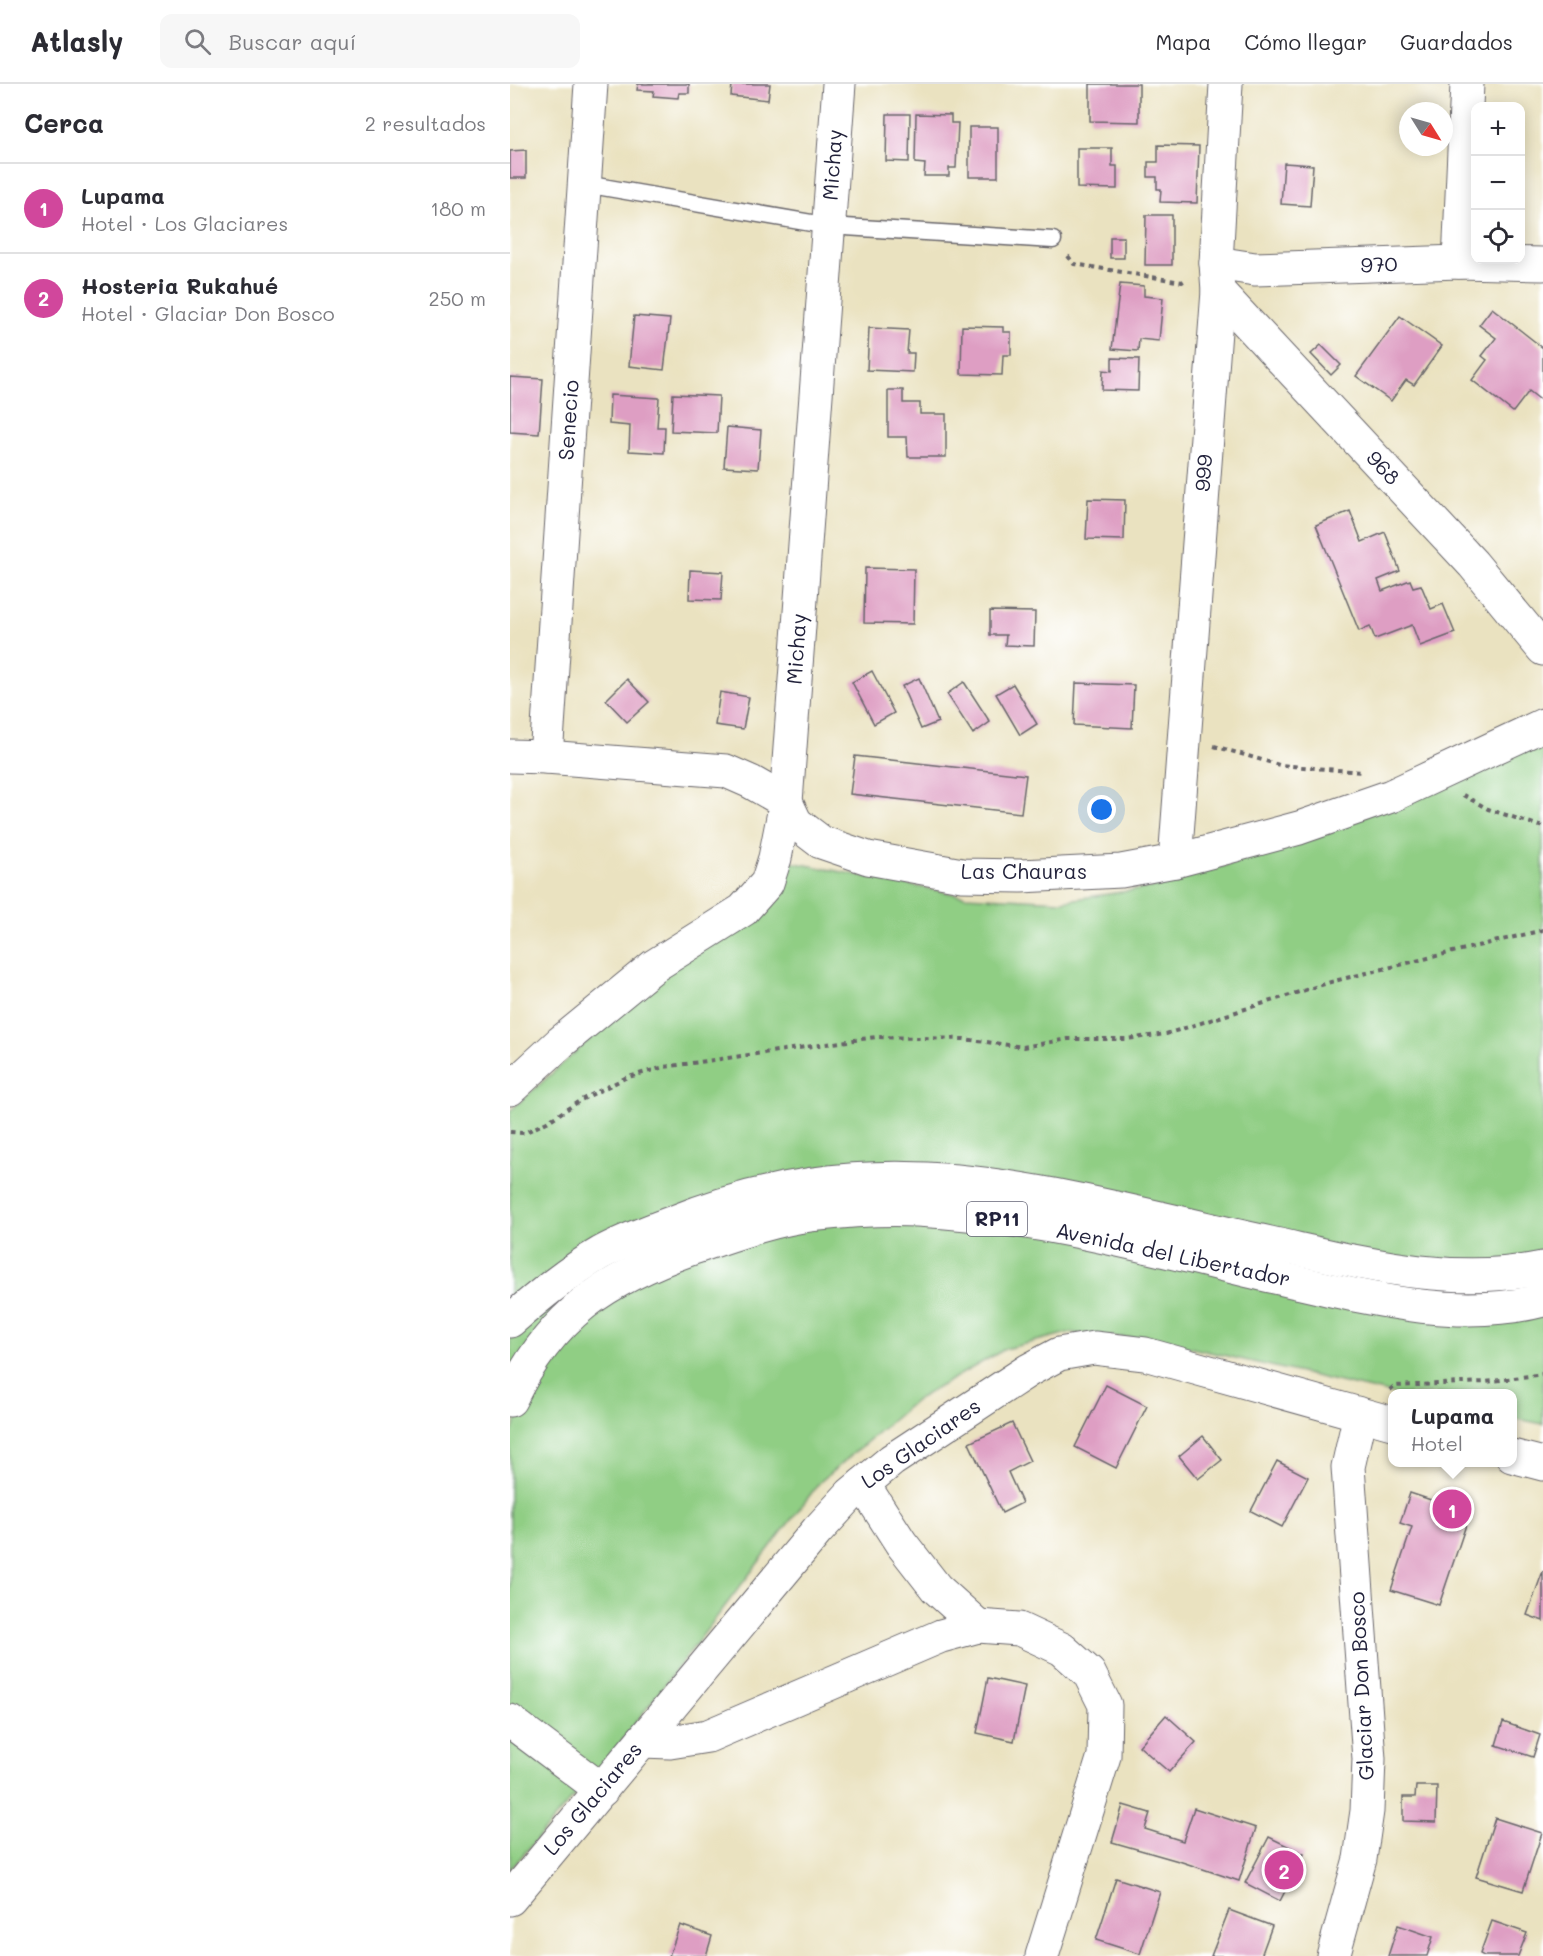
<!DOCTYPE html>
<html lang="es">
<meta charset="utf-8">
<style>
:root{--surface:#fff;--page:#f7f7f7;--text:#2b2b33;--muted:#7c7c81;--line:#e1e1e2;--accent:#d1495b}
body{margin:0;font-family:Mali,sans-serif;background:var(--page);color:var(--text)}
.controls{position:absolute;right:18px;top:18px;display:grid;overflow:hidden;border-radius:12px;box-shadow:0 3px 15px #0003}
.controls button{width:54px;height:54px;display:grid;place-items:center;padding:0;border:0;border-bottom:2px solid var(--line);background:var(--surface);color:var(--text);font:30px sans-serif}
.compass{position:absolute;left:889px;top:18px;width:54px;height:54px;border-radius:50%;background:var(--surface);box-shadow:0 3px 15px #0003;rotate:127deg}
.you{position:absolute;left:592px;top:726px;width:21px;height:21px;margin:-15px;border:4px solid #fff;border-radius:50%;background:#1a73e8;box-shadow:0 0 0 9px #1a73e833}
.badge{display:grid;place-items:center;width:39px;height:39px;border-radius:50%;background:var(--accent);color:#fff;font-size:20px;font-weight:700}
.pin{position:absolute;translate:-50% -50%;border:3px solid #fff;box-shadow:0 2px 6px #0006}
.popup{position:absolute;left:878px;top:1305px;width:129px;height:78px;box-sizing:border-box;display:grid;place-content:center;border-radius:12px;background:var(--surface);filter:drop-shadow(0 2px 4px #0005);font-size:20px;white-space:nowrap;color:var(--muted)}
.popup b{font-size:22px;color:var(--text)}
.popup::after{content:'';position:absolute;left:50%;top:100%;margin-left:-12px;border:12px solid transparent;border-top-color:var(--surface)}
.list{margin:0;padding:0;list-style:none}
h2{display:flex;justify-content:space-between;align-items:center;height:78px;margin:0;padding:0 24px;font-size:26px}
h2 small{font-size:20px;font-weight:400;color:var(--muted)}
.list li{display:grid;grid-template-columns:39px 1fr auto;gap:18px;align-items:center;box-sizing:border-box;height:90px;padding:0 24px;border-top:2px solid var(--line)}
.list b{display:block;font-size:22px;white-space:nowrap}
.list p{margin:0;font-size:20px;white-space:nowrap;color:var(--muted)}
.list em{font-size:20px;font-style:normal;color:var(--muted)}
.icon{flex:none;width:33px;height:33px;fill:none;stroke:currentColor;stroke-width:2;stroke-linecap:round;stroke-linejoin:round}
.map{position:relative;flex:none;width:1033px;height:1872px;overflow:hidden}
header{display:flex;align-items:center;gap:36px;box-sizing:border-box;height:84px;padding:0 30px;background:var(--surface);border-bottom:2px solid var(--line)}
header strong{font-size:28px}
nav{display:flex;gap:33px;margin-inline-start:auto;font-size:21px}
.search{width:420px;height:54px;background:var(--page);display:flex;align-items:center;gap:15px;box-sizing:border-box;padding:0 21px;border-radius:12px;color:var(--muted);font-size:22px}
main{display:flex}
aside{flex:1;background:var(--surface)}
.map>svg:first-child{display:block}
</style>
<header>
<strong>Atlasly</strong>
<div class="search"><svg class="icon" aria-label="search" viewBox="0 0 24 24"><circle cx="10" cy="10" r="6"/><path d="M15 15l6 6"/></svg>Buscar aquí</div>
<nav><a>Mapa</a><a>Cómo llegar</a><a>Guardados</a></nav>
</header>
<main>
<aside>
<h2>Cerca<small>2 resultados</small></h2>
<ul class="list">
<li><span class="badge" style="background:#d1479c">1</span><div><b>Lupama</b><p>Hotel · Los Glaciares</p></div><em>180 m</em></li>
<li><span class="badge" style="background:#d1479c">2</span><div><b>Hosteria Rukahué</b><p>Hotel · Glaciar Don Bosco</p></div><em>250 m</em></li>
</ul>
</aside>
<div class="map">
<svg width="1033" height="1872" viewBox="0 0 1033 1872">
<rect width="100%" height="100%" fill="#fff"/>
<filter id="ink" filterUnits="userSpaceOnUse"><feTurbulence type="fractalNoise" baseFrequency=".0167" numOctaves="2"/><feDisplacementMap in="SourceGraphic" scale="12" xChannelSelector="R" yChannelSelector="G"/><feConvolveMatrix kernelMatrix="1 2 1 2 8 2 1 2 1" color-interpolation-filters="sRGB"/></filter>
<filter id="wash" filterUnits="userSpaceOnUse"><feTurbulence type="fractalNoise" baseFrequency=".008" numOctaves="4" result="noise"/><feDisplacementMap in="SourceGraphic" scale="24" xChannelSelector="R" yChannelSelector="G"/><feGaussianBlur stdDeviation="1.35" result="paint"/><feColorMatrix in="noise" values="0 0 0 0 0 0 0 0 0 0 0 0 0 0 0 0 0 1.4 0 .05"/><feComposite in="paint" operator="in"/></filter>
<g filter="url(#wash)">
<rect width="100%" height="100%" fill="#eae2c0"/>
<path fill="#90ce84" stroke="#597860" stroke-width="1.5" d="M 1033,647 L 1033,1340 L 1002,1334 L 1002,1310 L 882,1310 L 647,1256 L 558,1249 L 495,1265 L 406,1316 L 310,1398 L 111,1658 L 0,1786 L 0,1354 L 13,1317 L 0,1281 L 0,1027 L 226,824 L 281,778 L 455,812 L 552,817 L 645,803 L 812,752 Z"/>
<g id="blocks">
<g fill="#de9ec3">
<path d="M 128,0 L 179,0 L 179,9 L 169,9 L 168,14 L 143,12 L 144,7 L 127,6 Z"/>
<path d="M 222,0 L 260,0 L 258,16 L 221,12 Z"/>
<path d="M 580,0 L 629,0 L 629,38 L 580,37 Z"/>
<path d="M 377,30 L 400,30 L 399,78 L 376,77 Z"/>
<path d="M 406,30 L 441,31 L 441,39 L 448,39 L 446,84 L 439,84 L 439,92 L 414,92 L 415,80 L 405,79 Z"/>
<rect x="459" y="43" width="29" height="50"/>
<path d="M 648,61 L 689,62 L 687,119 L 650,118 L 651,105 L 647,105 L 647,93 L 638,93 L 638,78 L 648,78 Z"/>
<path d="M 567,64 L 602,64 L 602,82 L 607,82 L 607,105 L 567,104 Z"/>
<path d="M 16,66 L 16,94 L 0,94 L 0,67 Z"/>
<path d="M 774,79 L 803,81 L 800,122 L 771,120 Z"/>
<path d="M 636,131 L 662,131 L 662,181 L 635,181 Z"/>
<rect x="600" y="153" width="14" height="21"/>
<path d="M 610,200 L 634,202 L 634,212 L 653,214 L 649,257 L 629,255 L 628,267 L 602,265 Z"/>
<path d="M 982,224 L 1033,264 L 1033,318 L 1019,307 L 1003,328 L 962,296 L 977,276 L 972,272 L 986,254 L 969,241 Z"/>
<path d="M 124,232 L 160,235 L 154,286 L 119,282 Z"/>
<path d="M 890,232 L 932,262 L 904,301 L 896,296 L 881,317 L 846,292 Z"/>
<path d="M 452,242 L 493,243 L 493,248 L 501,248 L 501,271 L 493,271 L 492,291 L 451,290 Z"/>
<path d="M 359,244 L 399,246 L 397,269 L 404,269 L 403,288 L 357,286 Z"/>
<path d="M 811,261 L 831,281 L 821,291 L 801,270 Z"/>
<path d="M 602,274 L 629,275 L 628,307 L 592,306 L 593,286 L 602,287 Z"/>
<path d="M 0,293 L 33,295 L 29,350 L 0,348 Z"/>
<path d="M 378,306 L 393,306 L 393,319 L 410,319 L 410,330 L 436,330 L 436,373 L 398,373 L 397,353 L 378,353 Z"/>
<path d="M 163,310 L 209,312 L 207,349 L 161,347 Z"/>
<path d="M 100,311 L 149,314 L 147,343 L 155,343 L 154,369 L 119,367 L 120,342 L 99,340 Z"/>
<path d="M 217,343 L 251,346 L 248,385 L 214,383 Z"/>
<path d="M 578,415 L 615,416 L 614,456 L 576,455 Z"/>
<path d="M 840,427 L 852,458 L 875,448 L 890,487 L 868,496 L 872,507 L 900,496 L 903,503 L 911,501 L 921,525 L 933,520 L 945,549 L 910,562 L 902,541 L 865,555 L 860,542 L 849,547 L 806,441 Z"/>
<path d="M 355,484 L 404,485 L 403,540 L 354,539 Z"/>
<path d="M 180,486 L 213,488 L 211,516 L 179,515 Z"/>
<path d="M 480,527 L 525,528 L 524,562 L 495,561 L 496,551 L 480,551 Z"/>
<path d="M 362,587 L 384,629 L 364,640 L 342,598 Z"/>
<path d="M 409,594 L 428,638 L 411,645 L 392,602 Z"/>
<path d="M 117,595 L 139,618 L 117,638 L 96,616 Z"/>
<path d="M 454,598 L 480,638 L 463,650 L 437,610 Z"/>
<path d="M 566,599 L 624,601 L 622,644 L 564,641 Z"/>
<path d="M 503,600 L 527,640 L 510,651 L 486,610 Z"/>
<path d="M 210,608 L 239,613 L 233,645 L 205,641 Z"/>
<path d="M 345,672 L 516,691 L 511,729 L 340,710 Z"/>
<path d="M 596,1301 L 637,1322 L 606,1384 L 565,1363 Z"/>
<path d="M 502,1339 L 520,1377 L 498,1388 L 512,1419 L 492,1429 L 459,1359 Z"/>
<path d="M 693,1352 L 712,1376 L 688,1395 L 669,1372 Z"/>
<path d="M 767,1377 L 798,1393 L 772,1443 L 741,1427 Z"/>
<path d="M 900,1409 L 960,1429 L 929,1521 L 881,1506 L 902,1443 L 890,1439 Z"/>
<path d="M 1033,1487 L 1033,1537 L 1017,1531 Z"/>
<path d="M 478,1594 L 515,1602 L 504,1657 L 467,1649 Z"/>
<path d="M 656,1631 L 686,1658 L 659,1688 L 629,1662 Z"/>
<path d="M 993,1638 L 1030,1651 L 1023,1673 L 986,1661 Z"/>
<path d="M 906,1702 L 927,1702 L 926,1738 L 893,1737 L 893,1713 L 905,1713 Z"/>
<path d="M 613,1721 L 640,1729 L 635,1745 L 673,1757 L 684,1724 L 746,1744 L 729,1797 L 672,1778 L 602,1758 Z"/>
<path d="M 985,1734 L 1032,1749 L 1013,1807 L 966,1793 Z"/>
<path d="M 759,1753 L 794,1770 L 770,1817 L 735,1799 Z"/>
<path d="M 606,1794 L 650,1808 L 630,1870 L 586,1856 Z"/>
<path d="M 719,1826 L 762,1842 L 751,1872 L 701,1872 Z"/>
<path d="M 982,1837 L 1017,1849 L 1008,1872 L 974,1872 L 970,1870 Z"/>
<path d="M 170,1841 L 202,1852 L 196,1872 L 159,1872 Z"/>
<path d="M 888,1841 L 923,1853 L 917,1872 L 878,1872 Z"/>
</g>
</g>
</g>
<g filter="url(#ink)">
<use href="#blocks" fill-opacity="0" stroke="#68656a" stroke-width="1.5"/>
<g fill="none" stroke-linecap="round" stroke-linejoin="round">
<g stroke="#68656a" stroke-width="19">
<path id="lane" d="M 75,100 L 319,142 L 543,156"/>
</g>
<g stroke="#68656a" stroke-width="35">
<g id="street">
<path d="M 949,178 L 957,0"/>
<path d="M 706,179 L 745,185 L 949,178 L 1033,180"/>
<path d="M 708,207 L 963,480 L 1033,565"/>
<path d="M 0,672 L 36,673 L 216,687 L 241,698 L 276,718 L 286,739 L 311,758 L 358,774 L 452,791 L 511,792 L 611,787 L 665,777 L 789,744 L 881,712 L 1033,641"/>
<path d="M 36,673 L 81,0"/>
<path d="M 665,777 L 708,207 L 706,179 L 716,0"/>
<path d="M 0,1005 L 51,958 L 144,882 L 233,826 L 257,799 L 265,774 L 276,718 L 329,0"/>
<path d="M 1002,1372 L 1033,1380"/>
<path d="M 353,1400 L 391,1459 L 426,1504 L 468,1542"/>
<path d="M 0,1637 L 92,1706"/>
<path d="M 132,1657 L 160,1658 L 198,1652 L 431,1552 L 468,1542 L 509,1545 L 552,1565 L 579,1589 L 595,1621 L 594,1672 L 532,1872"/>
<path d="M 0,1815 L 307,1447 L 341,1410 L 382,1376 L 519,1286 L 549,1270 L 584,1264 L 635,1270 L 882,1339"/>
<path d="M 823,1872 L 850,1775 L 857,1727 L 859,1675 L 838,1383 L 850,1330"/>
</g>
</g>
<g stroke="#68656a" stroke-width="35">
<g id="primary">
<path d="M 0,1237 C 29,1212 58,1188 91,1169 C 113,1157 137,1148 161,1139 C 255,1101 345,1088 447,1097 C 551,1107 658,1137 760,1159 C 852,1179 939,1203 1033,1184"/>
<path d="M 0,1316 C 41,1231 95,1195 183,1164 C 221,1151 261,1136 301,1131 C 335,1127 372,1124 407,1126 C 529,1132 650,1166 769,1194 C 853,1213 947,1239 1033,1216"/>
</g>
</g>
<g stroke="#68656a" stroke-width="4" stroke-dasharray="4.5 4.5" stroke-linecap="butt">
<path d="M 558,172 L 564,180 L 672,198 L 677,195"/>
<path d="M 704,662 L 769,681 L 852,688"/>
<path d="M 953,711 L 978,725 L 1033,743"/>
<path d="M 0,1048 L 14,1049 L 37,1038 L 71,1016 L 115,994 L 154,983 L 366,953 L 454,955 L 513,963 L 558,955 L 616,955 L 656,950 L 824,897 L 1033,846"/>
<path d="M 880,1306 L 884,1302 L 976,1298 L 1033,1290"/>
</g>
<use href="#lane" stroke="#fff" stroke-width="16"/>
<use href="#street" stroke="#fff" stroke-width="33"/>
<use href="#primary" stroke="#fff" stroke-width="33"/>
</g>
</g>
<g text-anchor="middle" stroke-width="6" stroke-linejoin="round" paint-order="stroke">
<rect fill="#fff" stroke="#646476" stroke-width="1.5" x="457" y="1118" width="60" height="34" rx="4.5"/>
<g font-size="20" font-weight="bold" fill="#22223b">
<text x="487" y="1142">RP11</text>
</g>
<g font-size="21" fill="#22223b" stroke="#fff">
<text transform="translate(323 81) rotate(-86)" y="7">Michay</text>
<text transform="translate(869 181) rotate(-2)" y="7">970</text>
<text transform="translate(59 336) rotate(-86)" y="7">Senecio</text>
<text transform="translate(873 384) rotate(47)" y="7">968</text>
<text transform="translate(694 389) rotate(-86)" y="7">999</text>
<text transform="translate(287 565) rotate(-86)" y="7">Michay</text>
<text x="514" y="795">Las Chauras</text>
<text transform="translate(663 1171) rotate(12)" y="7">Avenida del Libertador</text>
<text transform="translate(411 1360) rotate(-35)" y="7">Los Glaciares</text>
<text transform="translate(852 1602) rotate(-93)" y="7">Glaciar Don Bosco</text>
<text transform="translate(83 1715) rotate(-50)" y="7">Los Glaciares</text>
</g>
</g>
</svg>
<div class="controls">
<button>+</button>
<button>−</button>
<button><svg class="icon" aria-label="locate" viewBox="0 0 24 24"><circle cx="12" cy="12" r="6"/><path d="M12 2v4M12 18v4M2 12h4M18 12h4"/></svg></button>
</div>
<svg class="compass" viewBox="-18 -18 36 36"><path d="M0-13l5 13h-10z" fill="#e53935"/><path d="M0 13l5-13h-10z" fill="#7c7c81"/></svg>
<div class="you"></div>
<div class="pin badge" style="left:942px;top:1425px;background:#d1479c">1</div>
<div class="popup"><b>Lupama</b>Hotel</div>
<div class="pin badge" style="left:774px;top:1786px;background:#d1479c">2</div>
</div>
</main>
